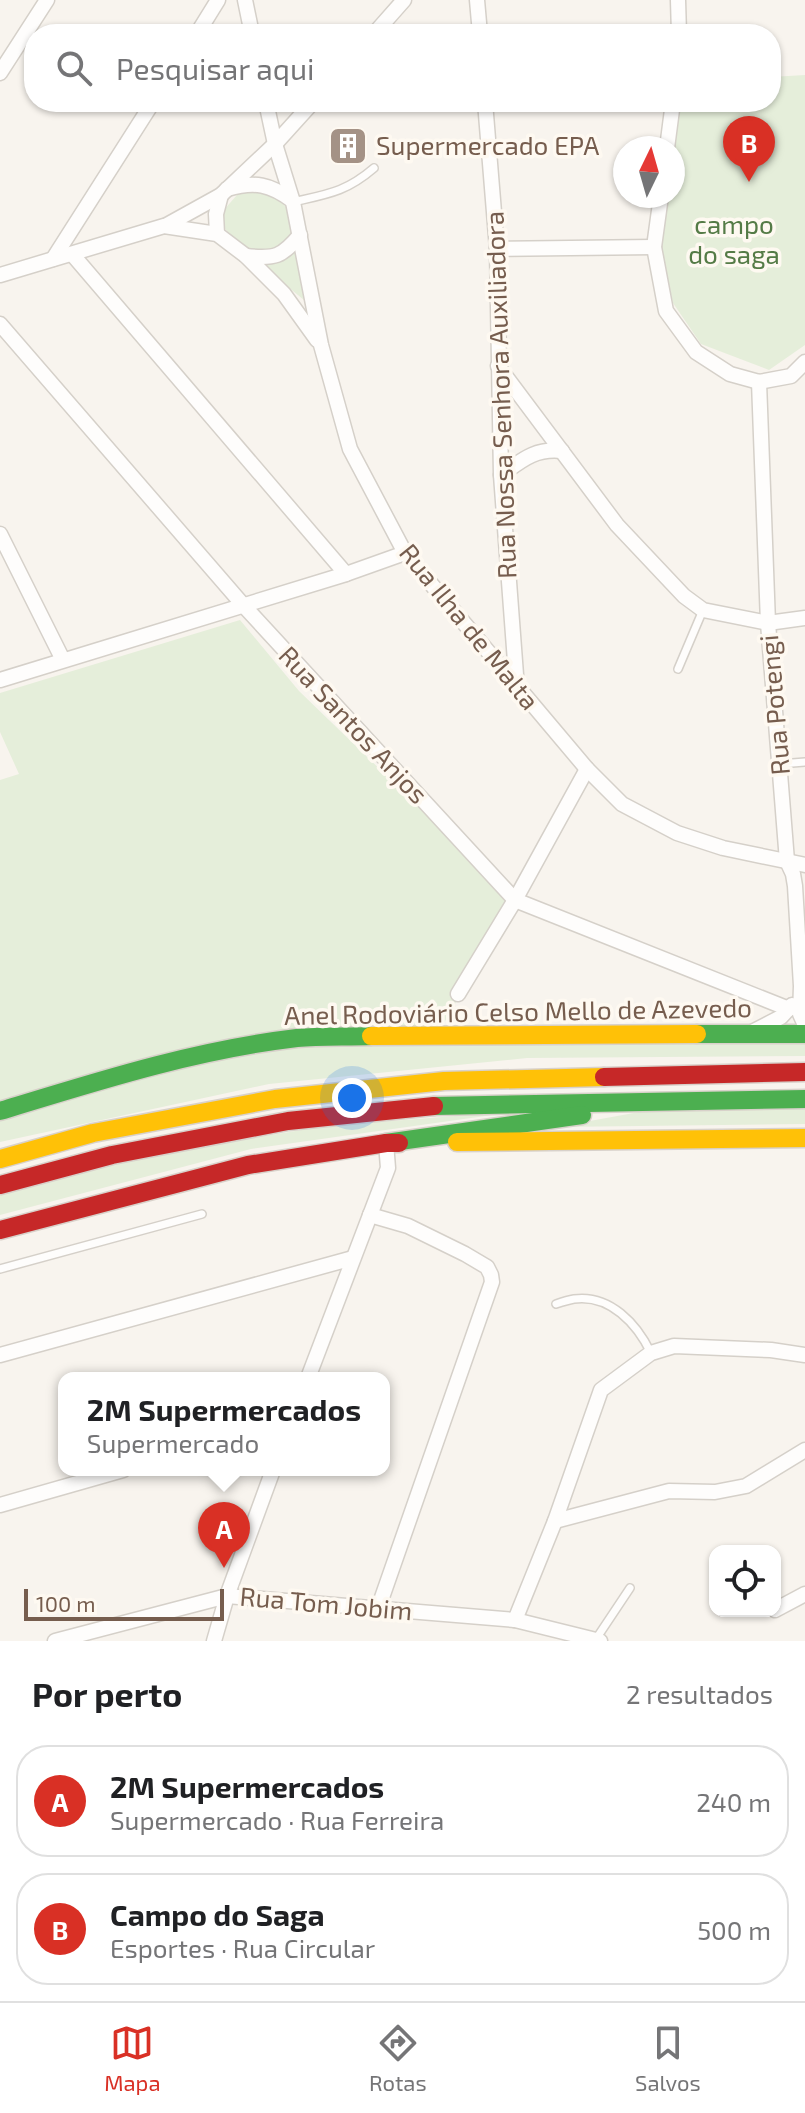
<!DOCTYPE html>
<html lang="pt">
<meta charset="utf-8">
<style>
:root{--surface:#fff;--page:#f6f6f6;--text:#202124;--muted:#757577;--line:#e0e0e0;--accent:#d93025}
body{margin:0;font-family:"Exo 2",sans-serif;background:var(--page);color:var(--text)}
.controls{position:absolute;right:24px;bottom:24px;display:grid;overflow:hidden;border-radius:16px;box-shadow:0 2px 6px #0004}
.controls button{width:72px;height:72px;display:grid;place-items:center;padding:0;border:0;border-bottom:2px solid var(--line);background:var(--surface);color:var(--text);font:40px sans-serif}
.compass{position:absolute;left:613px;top:136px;width:72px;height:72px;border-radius:50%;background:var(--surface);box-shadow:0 2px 6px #0004;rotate:5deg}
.scale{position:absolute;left:24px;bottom:20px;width:200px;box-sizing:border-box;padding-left:8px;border:4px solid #765d4e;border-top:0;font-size:22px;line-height:28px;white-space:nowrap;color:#765d4e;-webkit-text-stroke:6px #fef9f1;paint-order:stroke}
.you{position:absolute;left:352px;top:1098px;width:28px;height:28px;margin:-20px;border:6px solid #fff;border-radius:50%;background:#1a73e8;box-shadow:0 0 0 12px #1a73e833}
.badge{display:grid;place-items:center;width:52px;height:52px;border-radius:50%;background:var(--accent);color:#fff;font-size:26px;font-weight:700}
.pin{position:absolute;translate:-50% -66px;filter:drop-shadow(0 2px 4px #0008)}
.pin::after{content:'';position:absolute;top:42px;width:28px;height:24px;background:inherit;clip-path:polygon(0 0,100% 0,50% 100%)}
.popup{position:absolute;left:58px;top:1372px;width:332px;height:104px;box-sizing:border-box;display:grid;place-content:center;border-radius:16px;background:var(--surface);filter:drop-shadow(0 2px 6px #0005);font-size:26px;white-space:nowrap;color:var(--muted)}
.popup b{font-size:30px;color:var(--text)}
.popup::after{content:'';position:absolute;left:50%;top:100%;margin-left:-16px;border:16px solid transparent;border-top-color:var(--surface)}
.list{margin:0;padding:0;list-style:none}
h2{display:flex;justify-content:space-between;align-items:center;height:104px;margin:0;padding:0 32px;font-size:34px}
h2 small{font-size:26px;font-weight:400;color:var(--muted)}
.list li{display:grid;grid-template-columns:52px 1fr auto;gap:24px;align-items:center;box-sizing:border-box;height:112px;margin:0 16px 16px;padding:0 16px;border:2px solid var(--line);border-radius:32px}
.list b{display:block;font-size:30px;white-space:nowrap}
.list p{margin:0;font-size:26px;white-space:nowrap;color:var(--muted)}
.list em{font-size:26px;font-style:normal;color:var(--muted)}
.icon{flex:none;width:44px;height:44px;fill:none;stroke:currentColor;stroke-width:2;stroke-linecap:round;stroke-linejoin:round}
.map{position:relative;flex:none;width:805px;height:1641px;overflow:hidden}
.search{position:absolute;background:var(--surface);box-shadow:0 2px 6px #0004;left:24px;right:24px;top:24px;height:88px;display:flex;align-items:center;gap:20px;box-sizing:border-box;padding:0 28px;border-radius:32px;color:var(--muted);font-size:30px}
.sheet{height:360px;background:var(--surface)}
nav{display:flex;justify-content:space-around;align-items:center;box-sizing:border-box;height:112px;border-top:2px solid var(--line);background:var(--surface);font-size:22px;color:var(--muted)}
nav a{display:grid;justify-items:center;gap:4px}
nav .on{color:var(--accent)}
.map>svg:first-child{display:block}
</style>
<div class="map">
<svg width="805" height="1641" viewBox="0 0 805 1641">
<rect width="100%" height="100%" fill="#f8f4ee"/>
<g fill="#e5eeda">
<path d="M 805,75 L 805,345 L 769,370 L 701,344 L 673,303 L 661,247 L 668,196 L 673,196 L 673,156 L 680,102 L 771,102 L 771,77 Z"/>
<path d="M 252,188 L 275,194 L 290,212 L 296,235 L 272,253 L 252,253 L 237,245 L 224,227 L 222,212 L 237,195 Z"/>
<path d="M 297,245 L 304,300 L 260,264 Z"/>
<path d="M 240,620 L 299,691 L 515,900 L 437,1035 L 805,1040 L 805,1056 L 527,1058 L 269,1084 L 0,1142 L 0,1120 L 118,1083 L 289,1045 L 220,1051 L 0,1111 L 0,780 L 19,774 L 0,732 L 0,693 Z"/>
<path d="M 805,1105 L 805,1124 L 557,1127 L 661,1108 Z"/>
<path d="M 521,1111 L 251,1149 L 0,1215 L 0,1192 L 153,1154 L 326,1126 Z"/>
</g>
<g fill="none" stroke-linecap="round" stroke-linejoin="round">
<g stroke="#d5d0c9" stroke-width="10">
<g id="lane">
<path d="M 293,202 C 328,194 346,192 374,168"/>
<path d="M 678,669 L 703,610"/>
<path d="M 780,764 L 805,762"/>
<path d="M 0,1269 L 202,1214"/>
<path d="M 556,1304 C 562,1302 568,1300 574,1299 C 610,1294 637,1324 651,1353"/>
<path d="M 596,1639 L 630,1588"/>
</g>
</g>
<g stroke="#d5d0c9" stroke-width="17">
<g id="street">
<path d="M 245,0 L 252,34"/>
<path d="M 477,0 L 480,34"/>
<path d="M 678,0 L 679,34"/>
<path d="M 197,34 L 218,0"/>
<path d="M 374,34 L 404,0"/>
<path d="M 0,73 L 47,0"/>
<path d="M 266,102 L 275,144 L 293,202 L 321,345 L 350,449 L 405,553 L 587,769 L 622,804 L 677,833 L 723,848 L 805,865"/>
<path d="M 485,102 L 497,249 L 501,475 L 517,688"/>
<path d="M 667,148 L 673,102"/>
<path d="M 227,189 C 255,181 270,184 293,201"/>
<path d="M 661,196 L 654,247 L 666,311 L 696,352 L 730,374 L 759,382 L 791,376 L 805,362"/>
<path d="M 165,226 L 221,195 L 275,144 L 313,102"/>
<path d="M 217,234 L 216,214 L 221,195"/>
<path d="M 497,249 L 654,247"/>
<path d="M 72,254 L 346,574"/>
<path d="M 246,256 C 275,259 282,257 300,235"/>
<path d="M 53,259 L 153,102"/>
<path d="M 0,275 L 164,226 L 217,234 L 246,256 L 284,294 L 317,340"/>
<path d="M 0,324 L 244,606 L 515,900 L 789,1009"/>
<path d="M 498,366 L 617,525 L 684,596 L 703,610 L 768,623 L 805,618"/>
<path d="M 759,382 L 768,623 L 787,861 L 793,874 L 795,886 L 801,986 L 800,1014 L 805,1025"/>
<path d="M 501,475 C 522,460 535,448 562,451"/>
<path d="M 0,534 L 63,660"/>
<path d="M 0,680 L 346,574 L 405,553"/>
<path d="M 458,994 L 515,900 L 587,769"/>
<path d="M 750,1033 L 781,1017 L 792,1005"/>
<path d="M 370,1215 L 408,1226 L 465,1254 L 487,1267 L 491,1275 L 492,1282 L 378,1609"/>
<path d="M 0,1355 L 353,1258"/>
<path d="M 308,1378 L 388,1168 L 386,1143"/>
<path d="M 0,1505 L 123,1470"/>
<path d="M 555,1521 L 669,1491 L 715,1492 L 746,1486 L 805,1450"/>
<path d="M 775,1610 L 805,1594"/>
<path d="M 515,1620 L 555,1521 L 601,1390 L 651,1353 L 674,1346 L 771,1350 L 805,1355"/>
<path d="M 55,1641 L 227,1596 L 515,1620 L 600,1641"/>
<path d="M 214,1641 L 227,1596 L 273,1470"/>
</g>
</g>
<g stroke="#d8d1ca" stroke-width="21">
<g id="fast">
<path d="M 697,1034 L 805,1034"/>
<path d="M 434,1106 L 805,1099"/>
<path d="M 0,1111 C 98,1081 195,1050 297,1038 C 321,1036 346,1037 371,1036"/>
<path d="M 386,1143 L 582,1115"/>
</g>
</g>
<g stroke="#d8d1ca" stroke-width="21">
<g id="slow">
<path d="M 371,1036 L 697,1034"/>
<path d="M 457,1142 L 805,1138"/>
<path d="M 0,1159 L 93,1133 L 275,1099 L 444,1081 L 604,1077"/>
</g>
</g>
<g stroke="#d8d1ca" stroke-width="21">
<g id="jam">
<path d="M 604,1077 L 805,1072"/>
<path d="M 0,1185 L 112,1155 L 288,1121 L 434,1106"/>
<path d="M 0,1230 L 248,1165 L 386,1143 L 399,1143"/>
</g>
</g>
<use href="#lane" stroke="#fefdfc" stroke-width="7"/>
<use href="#street" stroke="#fefdfc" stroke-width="14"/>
<use href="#fast" stroke="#4caf50" stroke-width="18"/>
<use href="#slow" stroke="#ffc107" stroke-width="18"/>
<use href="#jam" stroke="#c62828" stroke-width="18"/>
</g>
<defs>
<g id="building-square" transform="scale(2)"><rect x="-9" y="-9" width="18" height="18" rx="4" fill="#a49286" stroke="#fef9f1"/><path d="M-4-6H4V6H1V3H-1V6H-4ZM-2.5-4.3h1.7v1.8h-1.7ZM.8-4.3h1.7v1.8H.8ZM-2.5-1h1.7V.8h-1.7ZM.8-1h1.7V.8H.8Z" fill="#fff"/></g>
</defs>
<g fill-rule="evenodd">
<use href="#building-square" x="348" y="146"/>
</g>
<g text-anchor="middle" stroke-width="7" stroke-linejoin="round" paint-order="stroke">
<g font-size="26" fill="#765d4e" stroke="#fef9f1" text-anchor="start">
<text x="376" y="155">Supermercado EPA</text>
</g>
<g font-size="26" fill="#547b46" stroke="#fef9f1">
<text x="734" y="234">campo<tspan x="734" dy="30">do saga</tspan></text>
</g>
<g font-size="26" fill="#765d4e" stroke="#fef9f1">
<text transform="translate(501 395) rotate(-92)" y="9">Rua Nossa Senhora Auxiliadora</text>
<text transform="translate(469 627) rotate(51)" y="9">Rua Ilha de Malta</text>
<text transform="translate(775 705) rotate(-95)" y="9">Rua Potengi</text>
<text transform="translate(353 725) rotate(47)" y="9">Rua Santos Anjos</text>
<text transform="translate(518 1012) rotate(-1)" y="9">Anel Rodoviário Celso Mello de Azevedo</text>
<text transform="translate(326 1604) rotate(5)" y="9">Rua Tom Jobim</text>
</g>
</g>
</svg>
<div class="controls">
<button><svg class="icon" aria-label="locate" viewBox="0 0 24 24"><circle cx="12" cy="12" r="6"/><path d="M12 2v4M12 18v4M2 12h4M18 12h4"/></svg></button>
</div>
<svg class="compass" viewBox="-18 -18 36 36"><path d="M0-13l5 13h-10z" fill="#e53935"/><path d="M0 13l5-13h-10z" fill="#757577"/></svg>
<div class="scale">100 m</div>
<div class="you"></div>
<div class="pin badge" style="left:224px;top:1568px">A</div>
<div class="popup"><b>2M Supermercados</b>Supermercado</div>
<div class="pin badge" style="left:749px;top:182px">B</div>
<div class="search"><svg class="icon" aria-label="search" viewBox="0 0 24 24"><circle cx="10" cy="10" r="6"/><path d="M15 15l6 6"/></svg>Pesquisar aqui</div>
</div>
<section class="sheet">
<h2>Por perto<small>2 resultados</small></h2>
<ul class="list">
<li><span class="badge">A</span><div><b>2M Supermercados</b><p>Supermercado · Rua Ferreira</p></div><em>240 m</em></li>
<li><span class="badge">B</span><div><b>Campo do Saga</b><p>Esportes · Rua Circular</p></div><em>500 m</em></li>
</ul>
</section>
<nav>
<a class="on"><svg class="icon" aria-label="map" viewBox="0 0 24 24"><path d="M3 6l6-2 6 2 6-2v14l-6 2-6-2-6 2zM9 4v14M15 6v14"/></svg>Mapa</a>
<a><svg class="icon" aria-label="directions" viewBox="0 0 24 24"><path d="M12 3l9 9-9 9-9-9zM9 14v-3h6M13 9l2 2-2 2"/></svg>Rotas</a>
<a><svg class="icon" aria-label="saved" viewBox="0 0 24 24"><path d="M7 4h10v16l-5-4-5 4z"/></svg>Salvos</a>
</nav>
